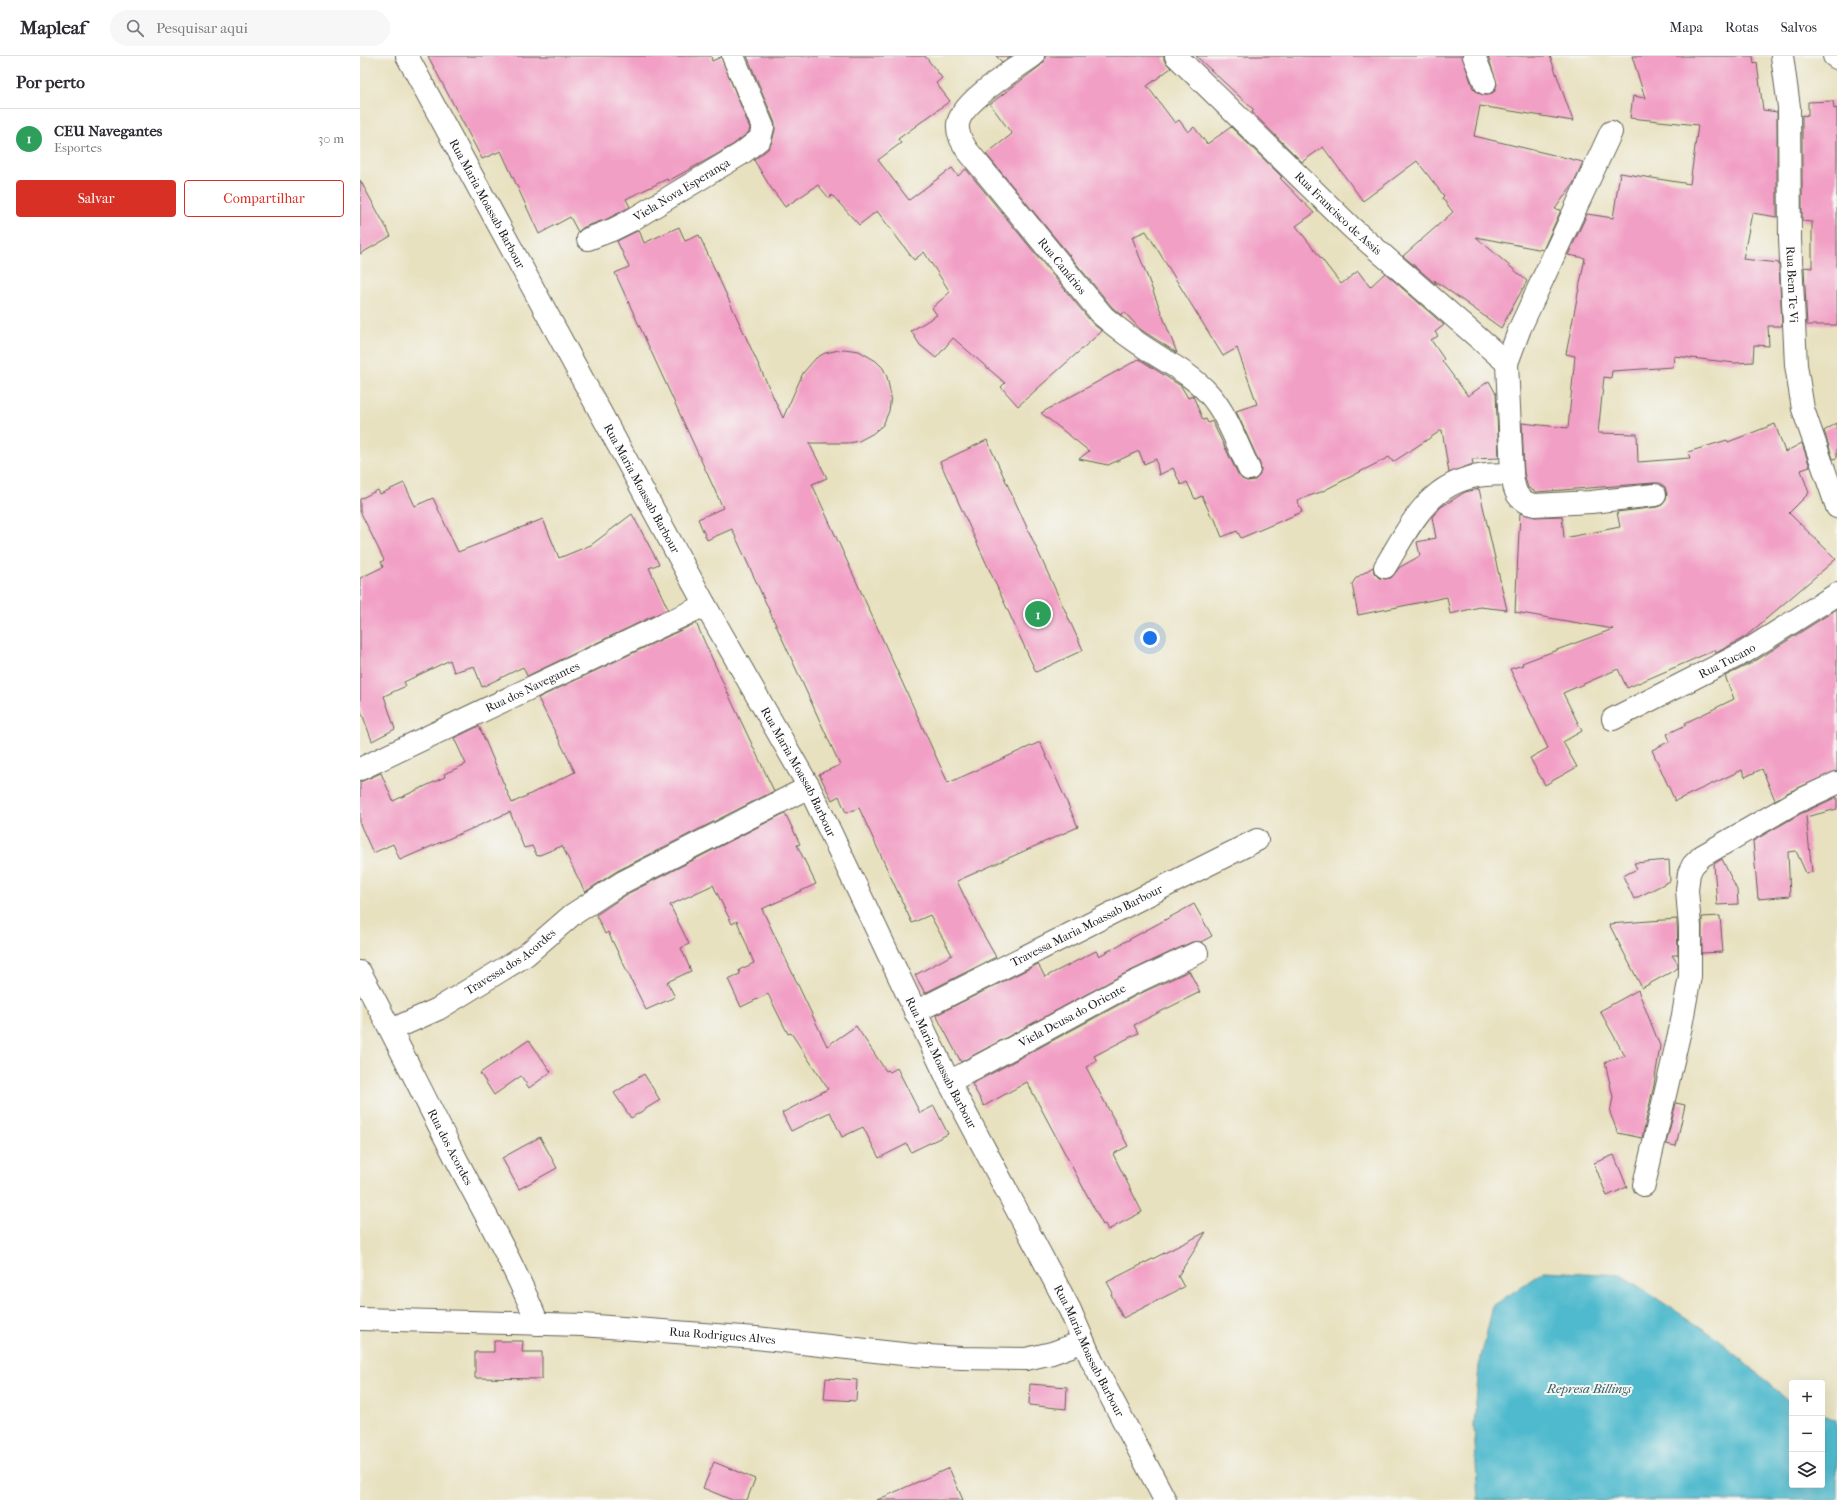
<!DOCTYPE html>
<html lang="pt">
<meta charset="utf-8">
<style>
:root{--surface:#fff;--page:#f7f7f7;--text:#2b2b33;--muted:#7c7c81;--line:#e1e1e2;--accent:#d93025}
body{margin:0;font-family:"IM FELL French Canon",serif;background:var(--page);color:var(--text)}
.controls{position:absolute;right:12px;bottom:12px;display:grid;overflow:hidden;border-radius:4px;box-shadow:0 4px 16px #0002}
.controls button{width:36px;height:36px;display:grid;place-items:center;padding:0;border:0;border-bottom:1px solid var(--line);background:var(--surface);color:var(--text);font:20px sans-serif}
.you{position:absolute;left:790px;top:582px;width:14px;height:14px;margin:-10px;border:3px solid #fff;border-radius:50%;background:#1a73e8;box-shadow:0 0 0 6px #1a73e833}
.badge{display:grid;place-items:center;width:26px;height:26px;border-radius:50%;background:var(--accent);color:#fff;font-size:13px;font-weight:700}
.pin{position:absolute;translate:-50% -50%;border:2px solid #fff;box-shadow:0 1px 4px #0006}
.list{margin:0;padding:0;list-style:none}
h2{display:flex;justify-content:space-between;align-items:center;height:52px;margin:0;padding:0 16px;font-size:17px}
h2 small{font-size:13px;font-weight:400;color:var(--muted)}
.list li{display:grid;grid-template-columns:26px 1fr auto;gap:12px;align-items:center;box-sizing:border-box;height:60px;padding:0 16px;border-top:1px solid var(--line)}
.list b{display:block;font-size:15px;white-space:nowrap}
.list p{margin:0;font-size:13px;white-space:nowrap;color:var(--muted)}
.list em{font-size:13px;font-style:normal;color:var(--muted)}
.actions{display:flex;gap:8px;padding:12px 16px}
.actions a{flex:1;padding:9px 0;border:1px solid var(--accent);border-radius:4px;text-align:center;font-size:14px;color:var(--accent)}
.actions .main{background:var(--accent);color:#fff}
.icon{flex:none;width:22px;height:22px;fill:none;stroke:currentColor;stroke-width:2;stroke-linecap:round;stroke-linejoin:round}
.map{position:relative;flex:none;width:1477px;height:1444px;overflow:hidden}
header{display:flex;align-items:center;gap:24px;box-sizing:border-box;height:56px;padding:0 20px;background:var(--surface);border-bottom:1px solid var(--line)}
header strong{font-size:19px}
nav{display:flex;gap:22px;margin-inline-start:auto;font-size:14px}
.search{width:280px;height:36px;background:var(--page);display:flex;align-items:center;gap:10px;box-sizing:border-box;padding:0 14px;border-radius:22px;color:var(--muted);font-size:15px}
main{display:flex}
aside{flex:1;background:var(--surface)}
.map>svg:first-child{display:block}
</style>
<header>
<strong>Mapleaf</strong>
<div class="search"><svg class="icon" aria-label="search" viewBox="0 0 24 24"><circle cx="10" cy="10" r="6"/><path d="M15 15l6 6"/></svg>Pesquisar aqui</div>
<nav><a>Mapa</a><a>Rotas</a><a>Salvos</a></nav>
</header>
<main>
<aside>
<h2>Por perto<small></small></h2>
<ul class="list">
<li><span class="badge" style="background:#2e9e5b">1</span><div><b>CEU Navegantes</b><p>Esportes</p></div><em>30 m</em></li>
</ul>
<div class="actions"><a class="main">Salvar</a><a>Compartilhar</a></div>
</aside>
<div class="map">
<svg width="1477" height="1444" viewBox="0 0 1477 1444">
<rect width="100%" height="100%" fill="#f6f6f2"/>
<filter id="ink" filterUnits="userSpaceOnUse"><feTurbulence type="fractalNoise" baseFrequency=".025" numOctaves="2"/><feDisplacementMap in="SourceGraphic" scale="8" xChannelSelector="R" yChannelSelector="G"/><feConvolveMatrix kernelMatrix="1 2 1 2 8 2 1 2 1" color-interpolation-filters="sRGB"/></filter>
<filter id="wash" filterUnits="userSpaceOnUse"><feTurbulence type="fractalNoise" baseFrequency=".012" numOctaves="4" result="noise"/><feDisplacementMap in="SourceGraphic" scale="16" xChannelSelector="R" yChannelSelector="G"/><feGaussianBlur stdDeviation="0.9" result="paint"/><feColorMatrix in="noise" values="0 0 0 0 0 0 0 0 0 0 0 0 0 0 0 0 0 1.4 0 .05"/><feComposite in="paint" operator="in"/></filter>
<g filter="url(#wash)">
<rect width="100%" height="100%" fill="#e8e1c0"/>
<path fill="#50bacd" stroke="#366b74" d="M 1184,1215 L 1261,1219 L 1360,1284 L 1432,1348 L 1432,1429 L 1462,1429 L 1462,1359 L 1477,1364 L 1477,1444 L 1118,1444 L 1114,1370 L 1119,1310 L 1133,1250 Z"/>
<g id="blocks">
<g fill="#f29fc5">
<path d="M 68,0 L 351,0 L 352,5 L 361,1 L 390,72 L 389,76 L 374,88 L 356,99 L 308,125 L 307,123 L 266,143 L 270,151 L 247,163 L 224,171 L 218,176 L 210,161 L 179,178 L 141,95 L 122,103 Z"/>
<path d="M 387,0 L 565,0 L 582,22 L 576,27 L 590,45 L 538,83 L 541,87 L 518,104 L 549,144 L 592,112 L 598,120 L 606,113 L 733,268 L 742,275 L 658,350 L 641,331 L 645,327 L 593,282 L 576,302 L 560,289 L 551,275 L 577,259 L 572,252 L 590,236 L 564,196 L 554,204 L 517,155 L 499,169 L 472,139 L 469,142 L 458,129 L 425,151 L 409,129 L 394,104 L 408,93 L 412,86 L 415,74 L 415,67 Z"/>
<path d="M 636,0 L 651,0 L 642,6 Z"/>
<path d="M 685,0 L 804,0 L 804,4 L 811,12 L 787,30 L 815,67 L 819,64 L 828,76 L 834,71 L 847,88 L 871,71 L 922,121 L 920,122 L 954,157 L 936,170 L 981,228 L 998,215 L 1010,231 L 1025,217 L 1084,269 L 1075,276 L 1078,280 L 1071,284 L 1084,303 L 1082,305 L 1108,340 L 1129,325 L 1136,338 L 1139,402 L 1112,403 L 1113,408 L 1089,417 L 1082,374 L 1033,406 L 1029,401 L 961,436 L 937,444 L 942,456 L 881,482 L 877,475 L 862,481 L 854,461 L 852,462 L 842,440 L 835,443 L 827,426 L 821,429 L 813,412 L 799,419 L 796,403 L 784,408 L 779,395 L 748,409 L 719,403 L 729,395 L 681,357 L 779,303 L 821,330 L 828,342 L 833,340 L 843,364 L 846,363 L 848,367 L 852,365 L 878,418 L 882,423 L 887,425 L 895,424 L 899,420 L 901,414 L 900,408 L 876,355 L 897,348 L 877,292 L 863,300 L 786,175 L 772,181 L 817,297 L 780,273 L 764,256 L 761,259 L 752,251 L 626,98 L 652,78 L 630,48 L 680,10 L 684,6 Z"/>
<path d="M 836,0 L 1102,0 L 1113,32 L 1118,37 L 1124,39 L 1129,39 L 1135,35 L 1137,28 L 1128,0 L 1190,0 L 1213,65 L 1120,50 L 1114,80 L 1223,106 L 1213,128 L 1195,153 L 1201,154 L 1183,194 L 1116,181 L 1167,225 L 1141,272 L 1074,224 L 1077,229 L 1043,200 L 1093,156 L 1082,142 L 1084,140 L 1057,105 L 1003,145 L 963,91 L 942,106 L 892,56 L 894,54 Z"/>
<path d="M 1272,0 L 1393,0 L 1394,8 L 1397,7 L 1403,54 L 1417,56 L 1417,161 L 1392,157 L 1383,203 L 1419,207 L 1422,270 L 1408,270 L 1409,290 L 1394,289 L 1393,306 L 1375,307 L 1314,300 L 1313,311 L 1252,315 L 1251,322 L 1244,321 L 1238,377 L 1277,378 L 1278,406 L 1330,402 L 1328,396 L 1367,384 L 1368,386 L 1415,368 L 1425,396 L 1442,387 L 1450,411 L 1441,414 L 1449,437 L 1429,457 L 1476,503 L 1385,581 L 1356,597 L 1355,594 L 1267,632 L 1258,613 L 1203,637 L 1222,675 L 1203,686 L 1217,711 L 1185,729 L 1170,702 L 1188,692 L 1150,613 L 1163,609 L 1162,607 L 1253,573 L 1155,556 L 1160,457 L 1175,461 L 1202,460 L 1204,482 L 1260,471 L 1257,456 L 1297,451 L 1302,449 L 1306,444 L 1307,438 L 1305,431 L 1300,427 L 1294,427 L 1176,436 L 1168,432 L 1164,417 L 1162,367 L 1208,372 L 1215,300 L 1206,298 L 1225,202 L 1208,199 L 1227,158 L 1253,162 L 1260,117 L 1330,128 L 1338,69 L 1270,62 L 1273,40 L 1285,42 Z"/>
<path d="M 1473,45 L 1474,53 L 1477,52 L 1477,269 L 1447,269 L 1444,211 L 1452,212 L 1452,166 L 1442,165 L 1442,59 L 1448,60 L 1448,46 Z"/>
<path d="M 0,124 L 31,180 L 0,198 Z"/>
<path d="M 319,171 L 325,185 L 339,179 L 423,362 L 443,317 L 456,302 L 465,297 L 484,293 L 499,295 L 516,305 L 523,312 L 527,321 L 531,340 L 529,355 L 523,369 L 512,378 L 499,385 L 489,387 L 449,387 L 467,422 L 452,428 L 588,727 L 680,686 L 718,771 L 597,825 L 619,871 L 636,901 L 565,937 L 555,919 L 592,899 L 570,859 L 552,867 L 499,752 L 486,757 L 479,740 L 472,744 L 459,718 L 480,709 L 372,473 L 347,484 L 338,463 L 363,452 L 255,217 L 269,211 L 257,185 L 279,174 L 284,187 Z"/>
<path d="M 1477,367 L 1477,402 L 1473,403 L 1464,375 Z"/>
<path d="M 627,384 L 723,594 L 676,616 L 580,406 Z"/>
<path d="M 44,427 L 55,450 L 73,442 L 98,496 L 183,463 L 199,502 L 231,489 L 272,458 L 299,508 L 289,512 L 308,553 L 167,620 L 163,611 L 122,631 L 114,610 L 94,616 L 90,604 L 44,626 L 46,630 L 24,640 L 35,673 L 12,685 L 0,652 L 0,522 L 23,511 L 21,506 L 24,504 L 0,455 L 0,443 L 18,434 L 20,438 Z"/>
<path d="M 1119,433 L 1147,554 L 1120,551 L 1090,558 L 1087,541 L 998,559 L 992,528 L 996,522 L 1013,511 L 1014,517 L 1019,522 L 1025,523 L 1031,522 L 1040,511 L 1060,500 L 1057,486 L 1076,482 L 1072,461 L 1081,451 L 1105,436 Z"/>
<path d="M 1477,553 L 1477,715 L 1429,736 L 1415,744 L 1402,713 L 1385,721 L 1382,714 L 1315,745 L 1292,694 L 1310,685 L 1307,678 L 1326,669 L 1325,667 L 1374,643 L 1365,620 L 1392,607 Z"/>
<path d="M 336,567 L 371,644 L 414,735 L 257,815 L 225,836 L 202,790 L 177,800 L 172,790 L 164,792 L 150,756 L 40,804 L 33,788 L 13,797 L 0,768 L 0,726 L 21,717 L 33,745 L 85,721 L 84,718 L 106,708 L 94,682 L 119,670 L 152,747 L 215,716 L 178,642 Z"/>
<path d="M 1477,741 L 1477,753 L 1446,761 L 1452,816 L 1446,817 L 1436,795 L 1428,796 L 1430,840 L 1398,843 L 1393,785 L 1440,758 Z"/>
<path d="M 425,757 L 440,788 L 437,789 L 456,828 L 402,853 L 467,990 L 496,970 L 526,1015 L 528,1014 L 530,1016 L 537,1012 L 560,1057 L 574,1050 L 588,1078 L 551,1096 L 547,1088 L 519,1102 L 503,1071 L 482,1081 L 470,1056 L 431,1075 L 422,1057 L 468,1033 L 431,977 L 428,978 L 408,938 L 381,951 L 368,923 L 380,918 L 379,914 L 394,907 L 377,865 L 372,868 L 353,829 L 310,849 L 329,888 L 321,892 L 331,915 L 307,926 L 315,941 L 286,954 L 248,876 L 245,878 L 236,859 L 269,837 Z"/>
<path d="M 1362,803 L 1377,834 L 1378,848 L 1357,849 L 1354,808 Z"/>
<path d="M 1309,804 L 1310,825 L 1274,843 L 1263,820 L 1277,813 L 1274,807 Z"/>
<path d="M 834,848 L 852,880 L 841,886 L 832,886 L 764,918 L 601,1006 L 576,959 L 678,908 L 685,921 L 736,895 L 739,900 Z"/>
<path d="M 1360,860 L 1363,896 L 1342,897 L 1342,861 Z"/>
<path d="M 1317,863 L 1318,899 L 1312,899 L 1318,908 L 1318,912 L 1282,932 L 1249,868 Z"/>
<path d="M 829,915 L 840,936 L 774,969 L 778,977 L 734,1000 L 737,1005 L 726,1011 L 768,1090 L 753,1098 L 782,1156 L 748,1174 L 745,1168 L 743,1169 L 667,1026 L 624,1050 L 612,1028 L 775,940 Z"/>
<path d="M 1278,934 L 1300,990 L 1294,1029 L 1282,1082 L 1258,1077 L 1250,1057 L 1253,1041 L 1245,1006 L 1265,1000 L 1240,955 Z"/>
<path d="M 169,984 L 191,1016 L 169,1032 L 161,1020 L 134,1039 L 120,1017 Z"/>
<path d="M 284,1018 L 300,1044 L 271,1062 L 254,1037 Z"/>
<path d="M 1316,1047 L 1325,1049 L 1316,1090 L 1306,1088 Z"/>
<path d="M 180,1081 L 197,1112 L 159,1133 L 142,1102 Z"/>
<path d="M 1254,1099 L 1267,1131 L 1247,1140 L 1234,1107 Z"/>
<path d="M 846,1176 L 818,1220 L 824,1231 L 763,1262 L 751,1238 L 753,1237 L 747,1226 Z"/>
<path d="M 134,1285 L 163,1285 L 162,1296 L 182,1296 L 182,1323 L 115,1322 L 115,1296 L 134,1296 Z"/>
<path d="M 466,1322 L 497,1324 L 496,1345 L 464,1343 Z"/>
<path d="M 670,1328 L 707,1331 L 706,1353 L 669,1349 Z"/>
<path d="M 354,1406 L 395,1423 L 387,1444 L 372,1444 L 343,1432 Z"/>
<path d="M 589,1412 L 603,1444 L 517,1444 Z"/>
</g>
</g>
</g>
<g filter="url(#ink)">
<use href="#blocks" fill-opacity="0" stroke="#636155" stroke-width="1"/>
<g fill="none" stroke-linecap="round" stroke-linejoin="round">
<g stroke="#636155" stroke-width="24">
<g id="minor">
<path id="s1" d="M 47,0 L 345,549 L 449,731 L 589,1026 L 710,1254 L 732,1305 L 805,1444"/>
<path id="s2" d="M 673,0 C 655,13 601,46 598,68 C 597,78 602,86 607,94 L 743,260 C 758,273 773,284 790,295 C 810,308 832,319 849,338 C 867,358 877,388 889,413"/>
<path id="s3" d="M 816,0 L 992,172 L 1147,307"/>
<path d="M 1114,0 L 1125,27"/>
<path id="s4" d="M 1422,0 L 1429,51 L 1430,183 L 1436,309 L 1443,353 L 1477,451"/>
<path d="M 1474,0 L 1477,2"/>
<path d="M 1251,76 L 1160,272 L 1147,307 L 1152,418 C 1154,435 1157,446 1175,449 L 1231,446 L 1295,439"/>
<path id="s5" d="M 228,183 L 252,174 L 270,165 L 381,98 L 400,83 L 403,71 L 373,0"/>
<path d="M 1025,511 C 1049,472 1067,428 1118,420 C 1129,418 1140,418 1152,418"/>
<path id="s6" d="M 1253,663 L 1385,596 L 1477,538"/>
<path id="s7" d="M 0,713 L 345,549"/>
<path id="s8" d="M 0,916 C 31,973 59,1031 89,1089 C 119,1148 153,1205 178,1268"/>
<path id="s9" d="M 555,956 L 897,784"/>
<path id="s10" d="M 31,974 L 78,953 L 166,899 L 212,859 L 263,826 L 449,731"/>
<path id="s11" d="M 589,1026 L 769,929 L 837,897"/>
<path d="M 1284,1129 L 1321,970 L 1330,920 L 1330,871 L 1327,834 L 1329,817 L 1333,809 L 1342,800 L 1434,747 L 1477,727"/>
<path id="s12" d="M 0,1263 L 222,1269 L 396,1282 L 552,1299 L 601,1302 L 666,1303 L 692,1297 L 722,1286"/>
</g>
</g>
<use href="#minor" stroke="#fff" stroke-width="22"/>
</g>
</g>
<g text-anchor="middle" stroke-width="4" stroke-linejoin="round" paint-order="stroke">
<g font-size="12" fill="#1c1c1c" stroke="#f6f6f2">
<text dy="4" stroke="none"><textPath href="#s5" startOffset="106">Viela Nova Esperança</textPath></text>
<text dy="4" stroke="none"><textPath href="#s1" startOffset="168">Rua Maria Moassab Barbour</textPath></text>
<text dy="4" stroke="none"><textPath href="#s3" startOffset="226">Rua Francisco de Assis</textPath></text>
<text dy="4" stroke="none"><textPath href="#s2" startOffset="281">Rua Canários</textPath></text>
<text dy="4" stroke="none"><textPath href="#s4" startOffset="229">Rua Bem Te Vi</textPath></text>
<text dy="4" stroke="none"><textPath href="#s1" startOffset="492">Rua Maria Moassab Barbour</textPath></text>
<text dy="4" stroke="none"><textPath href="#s6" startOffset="128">Rua Tucano</textPath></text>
<text dy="4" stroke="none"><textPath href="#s7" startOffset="191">Rua dos Navegantes</textPath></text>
<text dy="4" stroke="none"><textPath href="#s1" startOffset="816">Rua Maria Moassab Barbour</textPath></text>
<text dy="4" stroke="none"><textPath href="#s9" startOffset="192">Travessa Maria Moassab Barbour</textPath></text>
<text dy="4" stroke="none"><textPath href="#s10" startOffset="138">Travessa dos Acordes</textPath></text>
<text dy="4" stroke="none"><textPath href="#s11" startOffset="140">Viela Deusa do Oriente</textPath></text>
<text dy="4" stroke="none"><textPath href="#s1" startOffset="1140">Rua Maria Moassab Barbour</textPath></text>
<text dy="4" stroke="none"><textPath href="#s8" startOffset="197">Rua dos Acordes</textPath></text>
<text dy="4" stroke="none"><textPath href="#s12" startOffset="363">Rua Rodrigues Alves</textPath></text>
<text dy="4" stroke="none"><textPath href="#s1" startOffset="1464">Rua Maria Moassab Barbour</textPath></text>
</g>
<g font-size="13" font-style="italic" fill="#315b63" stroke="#f6f6f2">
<text x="1229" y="1337">Represa Billings</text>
</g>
</g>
</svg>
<div class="controls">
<button>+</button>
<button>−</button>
<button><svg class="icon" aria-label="layers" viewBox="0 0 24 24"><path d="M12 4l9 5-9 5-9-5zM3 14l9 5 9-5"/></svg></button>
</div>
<div class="you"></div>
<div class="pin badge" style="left:678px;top:558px;background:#2e9e5b">1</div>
</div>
</main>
